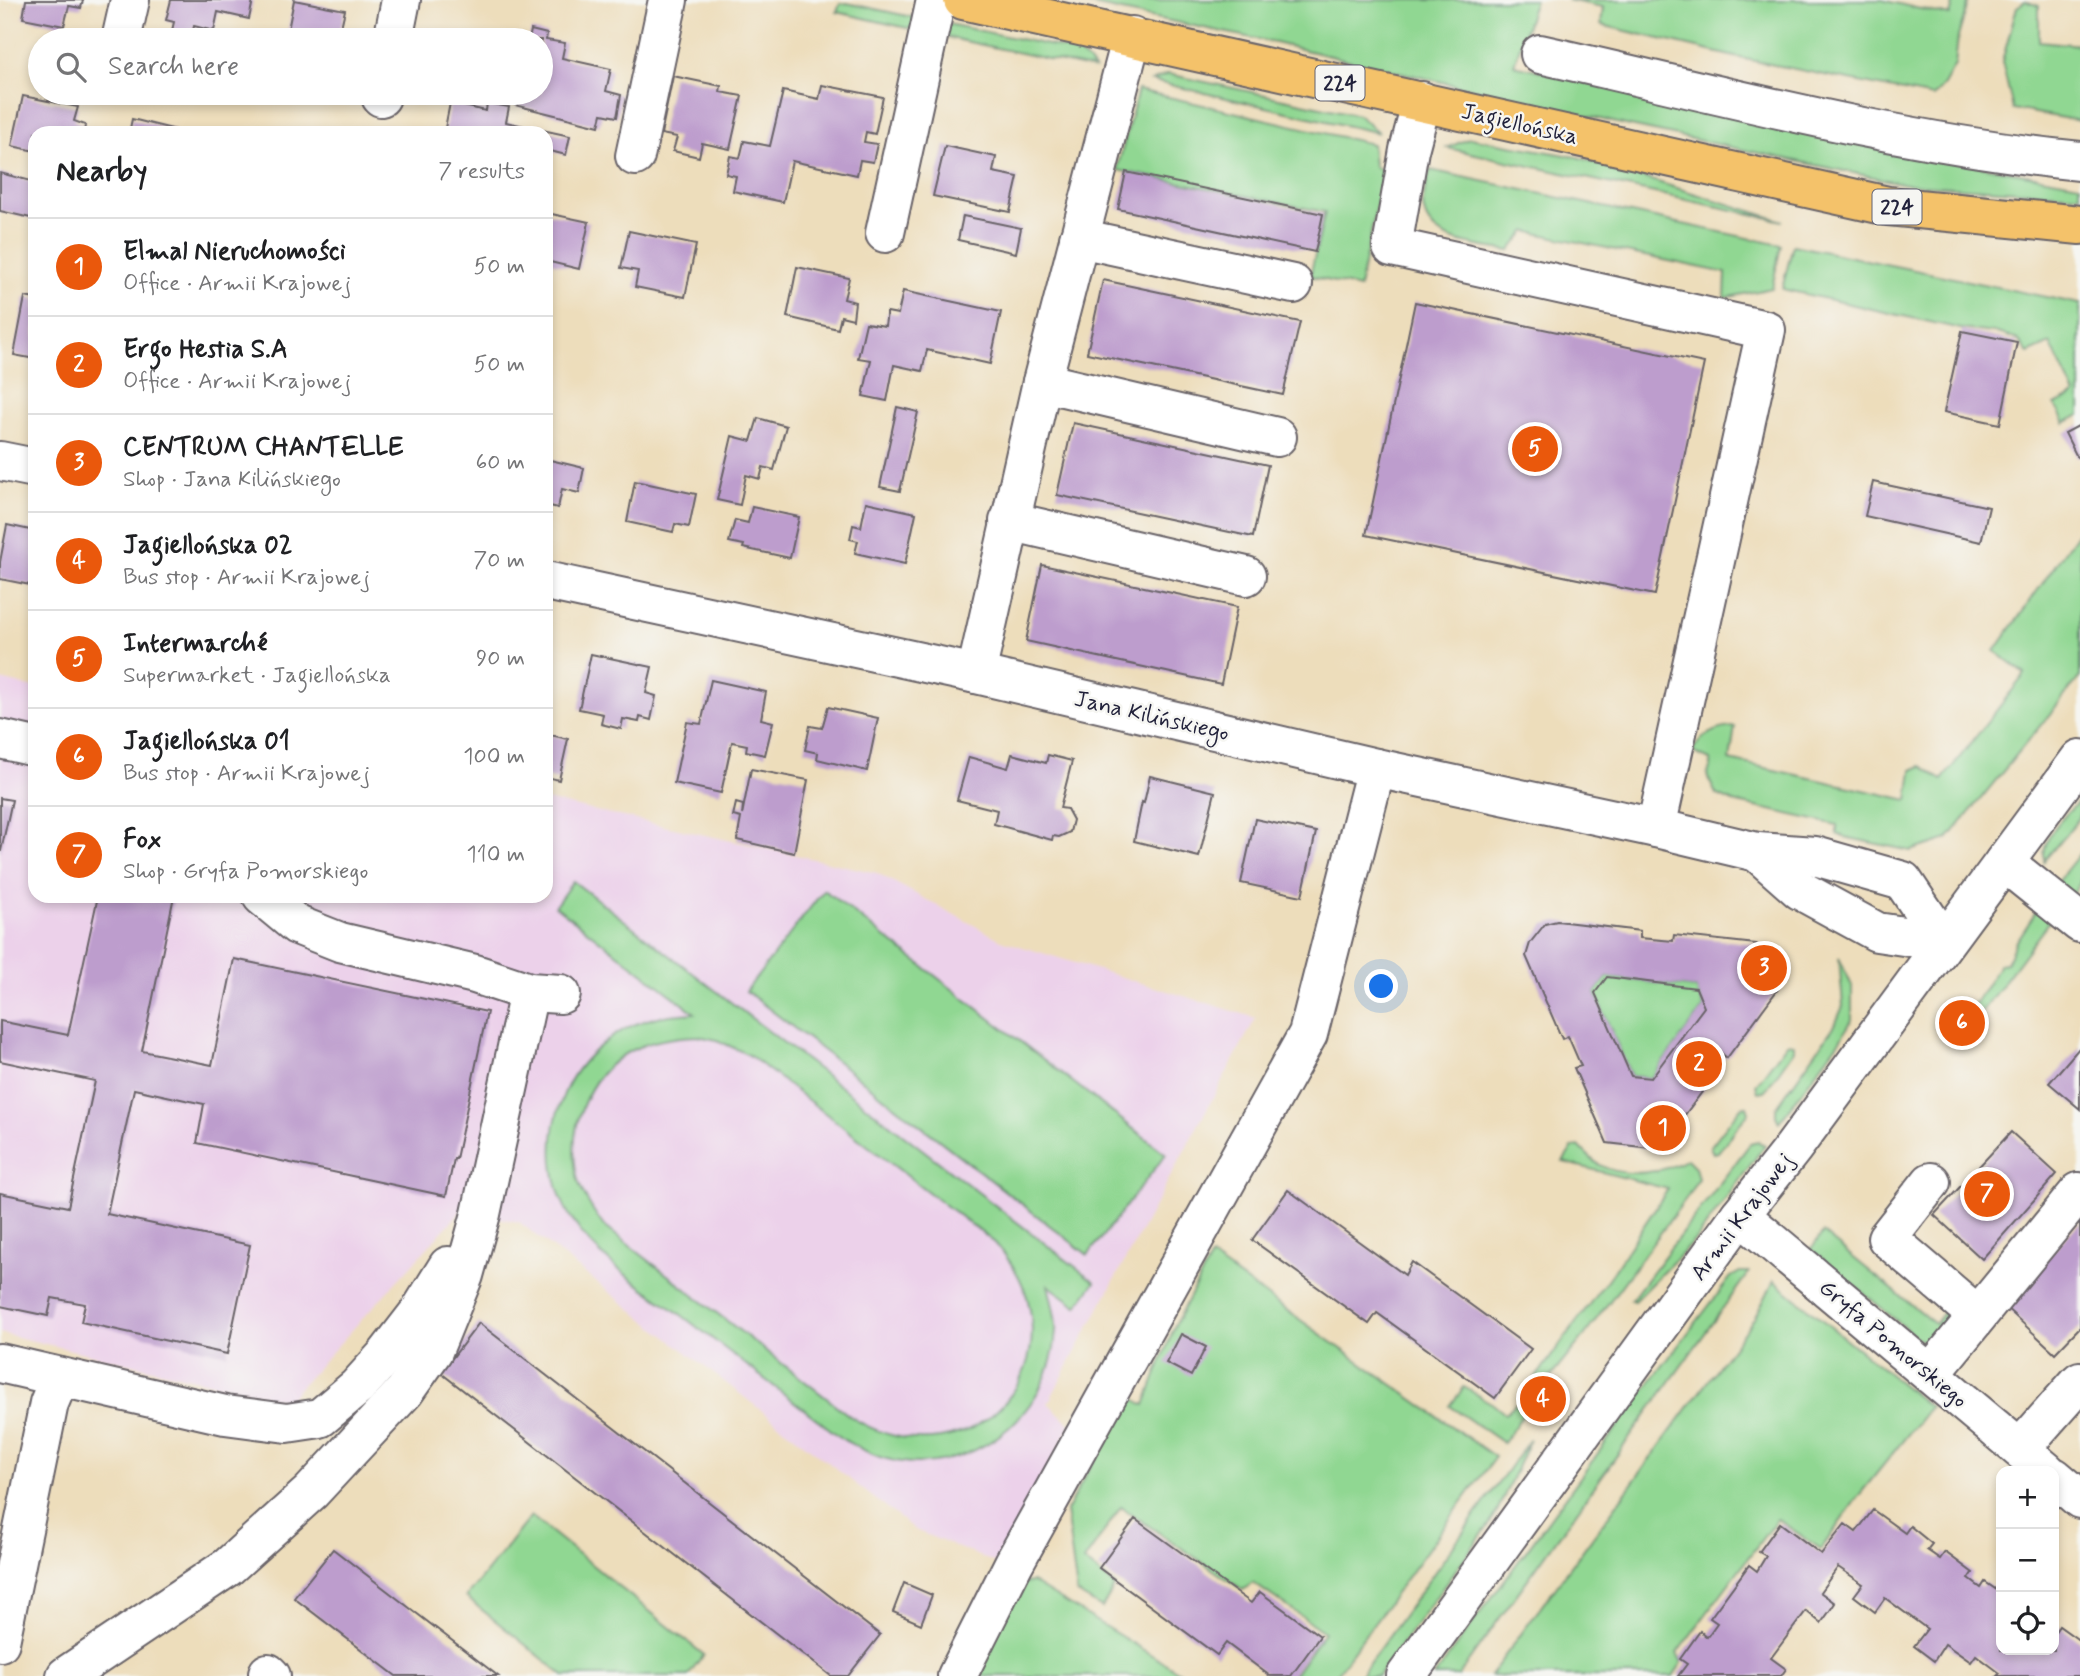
<!DOCTYPE html>
<meta charset="utf-8">
<style>
:root{--surface:#fff;--page:#f6f6f6;--text:#202124;--muted:#757577;--line:#e0e0e0;--accent:#ea580c}
body{margin:0;font-family:Mynerve,sans-serif;background:var(--page);color:var(--text)}
.controls{position:absolute;right:21px;bottom:21px;display:grid;overflow:hidden;border-radius:14px;box-shadow:0 4px 10px #0003}
.controls button{width:63px;height:63px;display:grid;place-items:center;padding:0;border:0;border-bottom:2px solid var(--line);background:var(--surface);color:var(--text);font:35px sans-serif}
.you{position:absolute;left:1382px;top:987px;width:24px;height:24px;margin:-18px;border:5px solid #fff;border-radius:50%;background:#1a73e8;box-shadow:0 0 0 10px #1a73e833}
.badge{display:grid;place-items:center;width:46px;height:46px;border-radius:50%;background:var(--accent);color:#fff;font-size:23px;font-weight:700}
.pin{position:absolute;translate:-50% -50%;border:4px solid #fff;box-shadow:0 2px 7px #0006}
.list{margin:0;padding:0;list-style:none}
h2{display:flex;justify-content:space-between;align-items:center;height:91px;margin:0;padding:0 28px;font-size:30px}
h2 small{font-size:23px;font-weight:400;color:var(--muted)}
.list li{display:grid;grid-template-columns:46px 1fr auto;gap:21px;align-items:center;box-sizing:border-box;height:98px;padding:0 28px;border-top:2px solid var(--line)}
.list b{display:block;font-size:26px;white-space:nowrap}
.list p{margin:0;font-size:23px;white-space:nowrap;color:var(--muted)}
.list em{font-size:23px;font-style:normal;color:var(--muted)}
.icon{flex:none;width:38px;height:38px;fill:none;stroke:currentColor;stroke-width:2;stroke-linecap:round;stroke-linejoin:round}
.map{position:relative;flex:none;width:2080px;height:1676px;overflow:hidden}
.search{position:absolute;background:var(--surface);box-shadow:0 4px 10px #0003;left:28px;top:28px;width:525px;height:77px;display:flex;align-items:center;gap:18px;box-sizing:border-box;padding:0 24px;border-radius:38px;color:var(--muted);font-size:26px}
.panel{position:absolute;background:var(--surface);box-shadow:0 4px 10px #0003;left:28px;top:126px;width:525px;height:777px;border-radius:21px}
.map>svg:first-child{display:block}
</style>
<div class="map">
<svg width="2080" height="1676" viewBox="0 0 2080 1676">
<rect width="100%" height="100%" fill="#f6f6f2"/>
<filter id="ink" filterUnits="userSpaceOnUse"><feTurbulence type="fractalNoise" baseFrequency=".0143" numOctaves="2"/><feDisplacementMap in="SourceGraphic" scale="14" xChannelSelector="R" yChannelSelector="G"/><feConvolveMatrix kernelMatrix="1 2 1 2 8 2 1 2 1" color-interpolation-filters="sRGB"/></filter>
<filter id="wash" filterUnits="userSpaceOnUse"><feTurbulence type="fractalNoise" baseFrequency=".00686" numOctaves="4" result="noise"/><feDisplacementMap in="SourceGraphic" scale="28" xChannelSelector="R" yChannelSelector="G"/><feGaussianBlur stdDeviation="1.57" result="paint"/><feColorMatrix in="noise" values="0 0 0 0 0 0 0 0 0 0 0 0 0 0 0 0 0 1.4 0 .05"/><feComposite in="paint" operator="in"/></filter>
<g filter="url(#wash)">
<rect width="100%" height="100%" fill="#edddbb"/>
<path fill="#ecd1ea" d="M 0,680 L 35,688 L 35,896 L 546,896 L 546,800 L 877,873 L 1003,941 L 1256,1018 L 1048,1403 L 1071,1425 L 998,1564 L 915,1530 L 519,1222 L 461,1211 L 287,1401 L 0,1333 Z"/>
<g fill="#90d792" stroke="#597c66" stroke-width="2" fill-rule="evenodd">
<path d="M 1069,0 L 1535,0 L 1514,65 L 1908,153 L 2080,184 L 2080,195 L 1906,184 L 1630,126 L 1262,40 Z"/>
<path d="M 1567,0 L 1882,0 L 1950,16 L 1954,0 L 1969,0 L 1958,37 L 1955,65 L 1944,85 L 1933,97 L 1735,57 L 1601,25 L 1603,7 Z"/>
<path d="M 2025,1 L 2039,6 L 2039,41 L 2080,45 L 2080,121 L 2013,109 L 2002,62 L 2017,7 Z"/>
<path d="M 847,3 L 912,17 L 919,22 L 916,30 L 837,12 L 840,4 Z"/>
<path d="M 948,24 L 1076,51 L 1088,61 L 1094,69 L 941,36 Z"/>
<path d="M 1168,74 L 1358,115 L 1379,133 L 1152,81 Z"/>
<path d="M 1138,90 L 1372,144 L 1374,166 L 1384,172 L 1359,288 L 1310,276 L 1325,212 L 1117,170 Z"/>
<path d="M 1470,138 L 1577,157 L 1783,221 L 1447,148 Z"/>
<path d="M 1430,170 L 1781,245 L 1772,288 L 1725,298 L 1726,273 L 1526,231 L 1510,251 C 1479,245 1423,245 1423,202 C 1424,192 1428,180 1430,170 Z"/>
<path d="M 1793,245 L 2080,304 L 2080,415 L 2065,423 L 2055,405 L 2075,395 L 2050,343 L 2028,353 L 2018,340 L 2001,334 L 1961,329 L 1782,289 Z"/>
<path d="M 2080,530 L 2080,677 L 1948,839 L 1911,851 L 1844,837 L 1837,834 L 1837,825 L 1733,802 L 1716,794 L 1707,776 L 1711,766 L 1710,760 L 1692,752 C 1700,736 1716,727 1735,727 L 1730,760 L 1908,800 L 1912,770 L 1921,766 L 1942,780 L 2025,674 L 1995,651 Z"/>
<path d="M 2080,800 L 2080,817 L 2044,861 C 2042,835 2063,818 2080,800 Z"/>
<path d="M 2080,853 L 2080,883 L 2072,895 L 2057,882 Z"/>
<path d="M 573,881 L 1095,1282 L 1077,1306 L 1048,1285 C 1051,1300 1057,1316 1056,1332 C 1051,1417 966,1482 883,1458 C 869,1454 857,1447 844,1440 C 790,1398 735,1356 680,1314 C 643,1287 598,1260 573,1221 C 549,1185 547,1139 562,1099 C 577,1057 620,1023 664,1016 C 674,1014 685,1014 695,1013 L 555,906 ZM 698,1036 L 717,1040 L 749,1055 L 995,1243 C 1094,1351 976,1495 851,1417 L 603,1225 C 594,1212 584,1198 579,1183 C 564,1135 585,1075 630,1051 C 652,1040 674,1037 698,1036 Z"/>
<path d="M 824,890 L 1166,1154 L 1088,1255 L 746,991 Z"/>
<path d="M 2042,903 L 2055,914 L 1979,1015 L 1972,1008 L 2000,964 L 2006,963 L 2015,944 Z"/>
<path d="M 1839,958 L 1852,986 L 1852,1020 L 1840,1040 L 1779,1122 L 1776,1116 L 1776,1108 L 1835,1025 L 1843,1006 Z"/>
<path d="M 1607,977 L 1696,988 L 1704,1007 L 1651,1078 L 1631,1076 L 1595,993 Z"/>
<path d="M 1787,1043 L 1794,1044 L 1794,1050 L 1765,1091 L 1758,1092 L 1756,1085 Z"/>
<path d="M 1747,1106 L 1749,1112 L 1718,1152 L 1713,1153 L 1710,1147 L 1741,1107 Z"/>
<path d="M 1758,1142 L 1765,1145 L 1698,1237 L 1634,1301 L 1631,1300 L 1750,1144 Z"/>
<path d="M 1579,1146 C 1585,1152 1592,1161 1600,1165 C 1625,1179 1664,1173 1687,1159 L 1695,1167 L 1698,1179 L 1687,1197 L 1584,1336 L 1541,1389 L 1532,1383 L 1612,1273 L 1668,1189 L 1563,1162 L 1572,1148 Z"/>
<path d="M 1823,1233 L 1935,1324 L 1945,1311 L 1952,1318 L 1937,1344 L 1927,1343 L 1917,1338 L 1811,1249 Z"/>
<path d="M 1211,1257 L 1495,1457 L 1335,1676 L 1293,1676 L 1324,1632 L 1253,1583 L 1243,1590 L 1121,1507 L 1084,1561 L 1115,1586 L 1102,1608 L 1077,1593 L 1066,1511 L 1129,1396 L 1145,1405 L 1175,1325 Z"/>
<path d="M 1740,1272 L 1749,1272 L 1458,1676 L 1434,1676 L 1651,1381 L 1731,1277 Z"/>
<path d="M 1774,1281 L 1930,1407 L 1860,1494 L 1821,1549 L 1777,1519 L 1677,1653 L 1682,1663 L 1673,1676 L 1490,1676 L 1755,1317 Z"/>
<path d="M 1464,1387 L 1493,1404 L 1505,1414 L 1515,1404 L 1524,1413 L 1503,1443 L 1450,1406 Z"/>
<path d="M 1530,1439 L 1494,1518 L 1378,1676 L 1360,1676 Z"/>
<path d="M 531,1516 L 704,1655 L 688,1676 L 564,1676 L 466,1597 Z"/>
<path d="M 1032,1582 L 1186,1676 L 974,1676 L 1021,1583 Z"/>
</g>
<g id="blocks">
<g fill="#bd9dcd" fill-rule="evenodd">
<path d="M 26,0 L 83,0 L 81,8 L 69,6 L 64,26 L 23,18 Z"/>
<path d="M 171,0 L 253,0 L 249,19 L 218,12 L 214,31 L 194,26 L 191,39 L 171,35 L 174,22 L 166,20 Z"/>
<path d="M 294,0 L 345,10 L 339,36 L 353,40 L 286,40 Z"/>
<path d="M 531,30 L 547,34 L 546,40 L 565,43 L 562,58 L 611,69 L 606,91 L 621,95 L 617,117 L 602,114 L 599,126 L 515,105 L 518,93 L 541,93 L 541,40 L 529,40 Z"/>
<path d="M 436,31 L 477,39 L 477,40 L 434,40 Z"/>
<path d="M 673,76 L 721,86 L 720,92 L 742,96 L 730,149 L 702,143 L 699,157 L 673,151 L 677,137 L 661,134 Z"/>
<path d="M 822,85 L 883,97 L 875,134 L 866,132 L 864,142 L 877,144 L 873,162 L 860,160 L 857,175 L 792,161 L 783,202 L 733,191 L 736,176 L 726,174 L 730,156 L 740,158 L 744,141 L 770,146 L 783,91 L 819,99 Z"/>
<path d="M 23,96 L 78,107 L 74,121 L 85,125 L 84,133 L 35,133 L 35,151 L 12,146 Z"/>
<path d="M 450,103 L 486,111 L 487,103 L 509,107 L 506,122 L 570,136 L 566,155 L 546,150 L 546,133 L 444,133 Z"/>
<path d="M 132,119 L 176,130 L 175,133 L 129,133 Z"/>
<path d="M 945,146 L 996,157 L 993,172 L 1018,177 L 1010,212 L 933,196 Z"/>
<path d="M 1126,172 L 1323,214 L 1315,252 L 1118,209 Z"/>
<path d="M 0,173 L 35,182 L 35,219 L 0,211 Z"/>
<path d="M 547,213 L 589,222 L 579,269 L 546,261 Z"/>
<path d="M 963,216 L 1021,228 L 1016,253 L 958,240 Z"/>
<path d="M 629,231 L 696,245 L 685,297 L 635,287 L 638,271 L 621,268 Z"/>
<path d="M 797,267 L 849,278 L 844,299 L 855,302 L 853,319 L 841,316 L 838,329 L 787,317 Z"/>
<path d="M 1103,280 L 1300,322 L 1283,395 L 1087,353 Z"/>
<path d="M 903,291 L 1001,312 L 990,364 L 927,350 L 922,371 L 894,365 L 887,401 L 863,396 L 871,360 L 858,358 L 866,323 L 885,326 L 887,312 L 898,314 Z"/>
<path d="M 25,297 L 35,299 L 35,359 L 14,355 Z"/>
<path d="M 1415,302 L 1704,363 L 1655,595 L 1366,535 Z"/>
<path d="M 1962,331 L 2017,342 L 2000,424 L 1944,412 Z"/>
<path d="M 897,407 L 918,412 L 900,491 L 880,487 Z"/>
<path d="M 758,418 L 786,426 L 774,470 L 763,467 L 760,479 L 746,475 L 740,505 L 717,500 L 732,436 L 751,441 Z"/>
<path d="M 1073,423 L 1268,465 L 1253,537 L 1057,495 Z"/>
<path d="M 2080,425 L 2080,455 L 2077,457 L 2065,433 Z"/>
<path d="M 546,459 L 584,468 L 579,493 L 562,489 L 558,508 L 546,505 Z"/>
<path d="M 635,481 L 696,494 L 689,527 L 675,524 L 673,532 L 627,522 Z"/>
<path d="M 1873,482 L 1989,507 L 1981,542 L 1865,516 Z"/>
<path d="M 866,502 L 916,513 L 905,564 L 855,553 L 858,541 L 850,539 L 853,525 L 861,527 Z"/>
<path d="M 752,507 L 799,517 L 790,558 L 743,548 L 744,545 L 729,542 L 735,520 L 748,523 Z"/>
<path d="M 7,525 L 35,531 L 35,586 L 0,579 L 0,562 Z"/>
<path d="M 1042,565 L 1237,607 L 1221,684 L 1026,641 Z"/>
<path d="M 591,654 L 652,667 L 646,693 L 656,696 L 651,720 L 640,717 L 639,722 L 623,719 L 621,729 L 601,724 L 603,714 L 579,709 Z"/>
<path d="M 711,680 L 766,692 L 761,719 L 773,722 L 765,755 L 746,751 L 747,745 L 732,742 L 721,793 L 674,783 L 687,722 L 701,724 Z"/>
<path d="M 828,707 L 878,718 L 867,771 L 817,759 L 818,753 L 805,750 L 810,726 L 822,728 Z"/>
<path d="M 546,734 L 568,739 L 559,780 L 546,777 Z"/>
<path d="M 1012,754 L 1046,763 L 1048,755 L 1072,761 L 1060,808 L 1067,809 L 1073,820 L 1070,832 L 1059,837 L 1053,836 L 1052,840 L 994,824 L 997,810 L 957,800 L 969,757 L 1008,768 Z"/>
<path d="M 751,769 L 808,780 L 794,853 L 737,840 L 741,818 L 733,816 L 736,803 L 743,805 L 742,815 Z"/>
<path d="M 1150,776 L 1215,792 L 1199,857 L 1134,841 L 1142,802 L 1144,803 Z"/>
<path d="M 0,798 L 12,800 L 1,851 L 0,851 Z"/>
<path d="M 1255,819 L 1316,832 L 1302,896 L 1241,883 Z"/>
<path d="M 98,896 L 174,896 L 142,1051 L 212,1065 L 234,959 L 487,1012 L 456,1159 L 454,1159 L 446,1196 L 197,1143 L 204,1104 L 134,1089 L 107,1214 L 250,1245 L 227,1354 L 81,1322 L 85,1304 L 52,1298 L 48,1316 L 0,1306 L 0,1193 L 68,1207 L 95,1081 L 0,1061 L 0,1021 L 68,1035 Z"/>
<path d="M 1557,921 L 1640,931 L 1640,938 L 1673,941 L 1674,935 L 1756,944 L 1768,950 L 1775,961 L 1780,974 L 1781,982 L 1778,989 L 1727,1058 L 1721,1053 L 1701,1080 L 1708,1084 L 1659,1149 L 1607,1143 L 1574,1068 L 1581,1066 L 1568,1036 L 1562,1039 L 1526,956 L 1530,943 L 1541,929 L 1545,924 ZM 1607,977 L 1696,988 L 1704,1007 L 1651,1078 L 1631,1076 L 1595,993 Z"/>
<path d="M 2080,1047 L 2080,1109 L 2049,1083 Z"/>
<path d="M 2011,1132 L 2057,1174 L 1982,1259 L 1934,1215 Z"/>
<path d="M 1288,1190 L 1405,1275 L 1412,1262 L 1531,1349 L 1495,1398 L 1377,1313 L 1369,1324 L 1252,1240 Z"/>
<path d="M 2080,1222 L 2080,1327 L 2055,1353 L 2003,1305 Z"/>
<path d="M 479,1323 L 880,1635 L 848,1676 L 831,1676 L 441,1373 Z"/>
<path d="M 1181,1334 L 1206,1347 L 1191,1376 L 1166,1363 Z"/>
<path d="M 1873,1510 L 1905,1533 L 1910,1526 L 1932,1544 L 1927,1550 L 1940,1559 L 1945,1552 L 1973,1573 L 1969,1579 L 1981,1588 L 1985,1582 L 2001,1593 L 2001,1650 L 2054,1650 L 2054,1633 L 2059,1626 L 2080,1641 L 2080,1676 L 1997,1676 L 2000,1673 L 1976,1655 L 1971,1662 L 1945,1644 L 1934,1661 L 1914,1646 L 1927,1629 L 1885,1598 L 1875,1612 L 1854,1596 L 1863,1584 L 1838,1567 L 1820,1592 L 1835,1603 L 1829,1612 L 1821,1623 L 1806,1611 L 1771,1658 L 1786,1669 L 1781,1676 L 1678,1676 L 1687,1664 L 1680,1659 L 1700,1631 L 1707,1637 L 1717,1623 L 1710,1618 L 1749,1565 L 1757,1571 L 1766,1556 L 1759,1552 L 1780,1523 L 1821,1554 L 1845,1524 L 1856,1532 Z"/>
<path d="M 1135,1519 L 1251,1603 L 1260,1592 L 1320,1636 L 1291,1676 L 1270,1676 L 1226,1643 L 1217,1655 L 1099,1568 Z"/>
<path d="M 333,1549 L 498,1676 L 396,1676 L 294,1598 Z"/>
<path d="M 904,1583 L 932,1595 L 921,1624 L 893,1612 Z"/>
</g>
</g>
</g>
<g filter="url(#ink)">
<use href="#blocks" fill-opacity="0" stroke="#696368" stroke-width="2"/>
<g fill="none" stroke-linecap="round" stroke-linejoin="round">
<g stroke="#696368" stroke-width="42">
<g id="minor">
<path d="M 121,40 L 130,0"/>
<path d="M 393,40 L 401,0"/>
<path d="M 1540,54 C 1719,94 1898,143 2080,161"/>
<path d="M 381,97 L 382,93"/>
<path d="M 1422,101 L 1409,150 L 1392,247 L 1766,330 L 1656,828"/>
<path d="M 635,156 L 668,0"/>
<path d="M 885,233 L 936,0"/>
<path d="M 1079,238 L 1293,284"/>
<path d="M 1042,382 L 1277,437"/>
<path d="M 0,461 L 35,468"/>
<path d="M 1009,521 L 1246,576"/>
<path d="M 546,581 L 976,674 L 1376,768 L 1656,828 L 1757,852 L 1815,856 L 1903,881 L 1944,942"/>
<path d="M 976,674 L 1042,382 L 1132,36"/>
<path d="M 0,739 L 35,747"/>
<path d="M 1757,852 L 1800,890 L 1877,932 L 1944,942"/>
<path d="M 2004,862 L 2080,923"/>
<path d="M 262,896 L 297,925 L 340,942 L 475,974 L 529,992 L 561,994"/>
<path d="M 1931,1182 L 1887,1238 L 1977,1315"/>
<path d="M 1740,1215 L 2046,1471"/>
<path d="M 0,1363 L 225,1415 L 287,1423 L 320,1418 L 357,1387 L 386,1355 L 420,1311 L 448,1266"/>
<path d="M 1931,1373 L 2079,1192"/>
<path d="M 2020,1449 L 2080,1381"/>
<path d="M 2054,1477 L 2080,1499"/>
<path d="M 0,1642 L 49,1403 L 60,1377"/>
<path d="M 268,1673 L 271,1676"/>
<path d="M 66,1676 L 228,1567 L 311,1492 L 404,1392 L 433,1351 L 464,1275 L 481,1214 L 529,992"/>
<path d="M 957,1676 L 1014,1563 L 1308,1034 L 1376,768"/>
<path d="M 1406,1676 L 1740,1215 L 1793,1148 L 2080,759"/>
</g>
</g>
<g stroke="#696368" stroke-width="42">
<path id="major" d="M 963,0 L 1888,206 L 2080,225"/>
</g>
<use href="#minor" stroke="#fff" stroke-width="38"/>
<use href="#major" stroke="#f4c26a" stroke-width="38"/>
</g>
</g>
<g text-anchor="middle" stroke-width="5" stroke-linejoin="round" paint-order="stroke">
<g fill="#f6f6f2" stroke="#626272" stroke-width="2">
<rect x="1315.5" y="65.5" width="49" height="35" rx="5"/>
<rect x="1872.5" y="189.5" width="49" height="35" rx="5"/>
</g>
<g font-size="21" font-weight="bold" fill="#22223b">
<text x="1340" y="90">224</text>
<text x="1897" y="214">224</text>
</g>
<g font-size="23" fill="#22223b" stroke="#f6f6f2">
<text transform="translate(1520 123) rotate(13)" y="8">Jagiellońska</text>
<text transform="translate(1152 715) rotate(13)" y="8">Jana Kilińskiego</text>
<text transform="translate(1741 1216) rotate(-53)" y="8">Armii Krajowej</text>
<text transform="translate(1894 1343) rotate(40)" y="8">Gryfa Pomorskiego</text>
</g>
</g>
</svg>
<div class="controls">
<button>+</button>
<button>−</button>
<button><svg class="icon" aria-label="locate" viewBox="0 0 24 24"><circle cx="12" cy="12" r="6"/><path d="M12 2v4M12 18v4M2 12h4M18 12h4"/></svg></button>
</div>
<div class="you"></div>
<div class="pin badge" style="left:1663px;top:1128px">1</div>
<div class="pin badge" style="left:1699px;top:1064px">2</div>
<div class="pin badge" style="left:1764px;top:968px">3</div>
<div class="pin badge" style="left:1543px;top:1399px">4</div>
<div class="pin badge" style="left:1535px;top:449px">5</div>
<div class="pin badge" style="left:1962px;top:1023px">6</div>
<div class="pin badge" style="left:1987px;top:1194px">7</div>
<div class="search"><svg class="icon" aria-label="search" viewBox="0 0 24 24"><circle cx="10" cy="10" r="6"/><path d="M15 15l6 6"/></svg>Search here</div>
<section class="panel">
<h2>Nearby<small>7 results</small></h2>
<ul class="list">
<li><span class="badge">1</span><div><b>Elmal Nieruchomości</b><p>Office · Armii Krajowej</p></div><em>50 m</em></li>
<li><span class="badge">2</span><div><b>Ergo Hestia S.A</b><p>Office · Armii Krajowej</p></div><em>50 m</em></li>
<li><span class="badge">3</span><div><b>CENTRUM CHANTELLE</b><p>Shop · Jana Kilińskiego</p></div><em>60 m</em></li>
<li><span class="badge">4</span><div><b>Jagiellońska 02</b><p>Bus stop · Armii Krajowej</p></div><em>70 m</em></li>
<li><span class="badge">5</span><div><b>Intermarché</b><p>Supermarket · Jagiellońska</p></div><em>90 m</em></li>
<li><span class="badge">6</span><div><b>Jagiellońska 01</b><p>Bus stop · Armii Krajowej</p></div><em>100 m</em></li>
<li><span class="badge">7</span><div><b>Fox</b><p>Shop · Gryfa Pomorskiego</p></div><em>110 m</em></li>
</ul>
</section>
</div>
